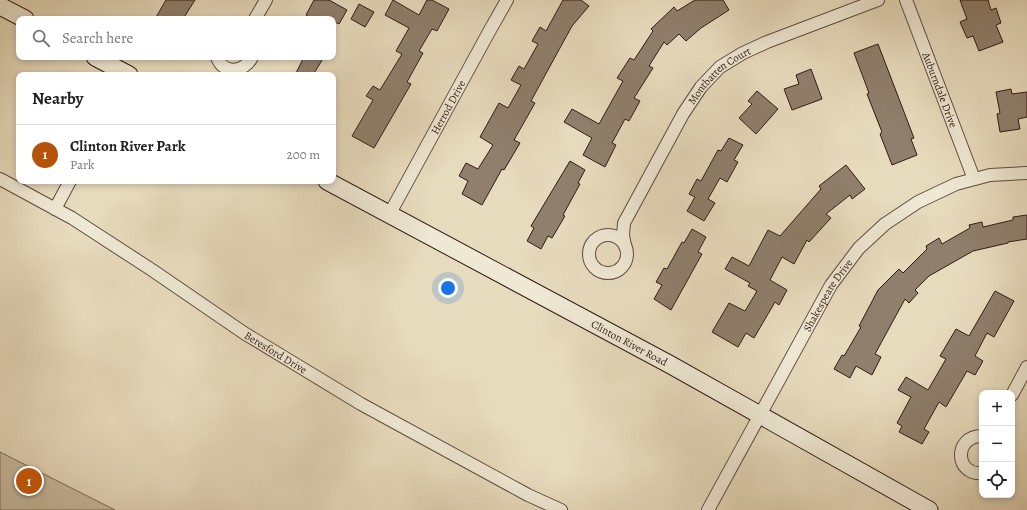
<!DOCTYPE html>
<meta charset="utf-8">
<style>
:root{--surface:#fff;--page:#f2f2f2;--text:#222;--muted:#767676;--line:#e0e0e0;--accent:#b45309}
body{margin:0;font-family:Alegreya,serif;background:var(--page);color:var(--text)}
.controls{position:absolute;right:12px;bottom:12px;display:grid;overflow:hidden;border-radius:8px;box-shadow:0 2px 6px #0003}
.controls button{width:36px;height:36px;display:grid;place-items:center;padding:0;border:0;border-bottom:1px solid var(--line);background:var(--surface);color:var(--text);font:20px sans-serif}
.you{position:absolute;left:448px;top:288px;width:14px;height:14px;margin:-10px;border:3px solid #fff;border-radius:50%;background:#1a73e8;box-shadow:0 0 0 6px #1a73e833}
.badge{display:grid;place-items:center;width:26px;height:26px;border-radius:50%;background:var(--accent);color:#fff;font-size:13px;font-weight:700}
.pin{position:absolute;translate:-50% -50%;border:2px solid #fff;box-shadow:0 1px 4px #0006}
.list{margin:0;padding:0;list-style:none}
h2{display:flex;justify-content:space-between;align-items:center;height:52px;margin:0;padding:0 16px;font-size:17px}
h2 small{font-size:13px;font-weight:400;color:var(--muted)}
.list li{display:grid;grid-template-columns:26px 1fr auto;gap:12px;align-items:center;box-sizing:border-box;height:60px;padding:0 16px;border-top:1px solid var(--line)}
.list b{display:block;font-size:15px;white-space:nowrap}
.list p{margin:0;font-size:13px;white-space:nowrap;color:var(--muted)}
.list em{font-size:13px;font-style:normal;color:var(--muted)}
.icon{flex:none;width:22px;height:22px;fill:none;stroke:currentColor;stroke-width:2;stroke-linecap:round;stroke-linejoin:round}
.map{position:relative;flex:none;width:1027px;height:510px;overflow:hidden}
.search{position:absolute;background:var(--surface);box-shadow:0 2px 6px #0003;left:16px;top:16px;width:320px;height:44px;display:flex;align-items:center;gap:10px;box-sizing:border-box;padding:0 14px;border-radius:8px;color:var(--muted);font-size:15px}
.panel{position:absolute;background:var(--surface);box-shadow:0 2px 6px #0003;left:16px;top:72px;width:320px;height:112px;border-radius:8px}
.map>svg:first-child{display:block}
</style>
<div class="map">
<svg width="1027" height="510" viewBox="0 0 1027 510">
<rect width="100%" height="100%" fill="#e7dbbd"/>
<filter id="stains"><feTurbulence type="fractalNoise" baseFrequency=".005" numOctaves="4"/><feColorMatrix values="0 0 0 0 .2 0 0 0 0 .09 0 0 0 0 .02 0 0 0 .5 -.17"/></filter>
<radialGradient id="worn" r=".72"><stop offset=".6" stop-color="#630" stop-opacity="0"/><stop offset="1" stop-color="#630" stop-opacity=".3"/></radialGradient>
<path fill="#c8bba0" stroke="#7c6c5a" d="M 0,452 L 115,510 L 0,510 Z"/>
<g fill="#8f7f6c" stroke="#301c14">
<path d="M 166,0 L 195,0 L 183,19 L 155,19 Z"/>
<path d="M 314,0 L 329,0 L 347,10 L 339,24 L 333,21 L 333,19 L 313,19 L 306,15 Z"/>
<path d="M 393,0 L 419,15 L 427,0 L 432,0 L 449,9 L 437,31 L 432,29 L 419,51 L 423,53 L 407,82 L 411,84 L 374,148 L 352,136 L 373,100 L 366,96 L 373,86 L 380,90 L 402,54 L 396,51 L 409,28 L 385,15 Z"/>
<path d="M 563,0 L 581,0 L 589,6 L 572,26 L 531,101 L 535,103 L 514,140 L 520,143 L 504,170 L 502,169 L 482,205 L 462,194 L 468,181 L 459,176 L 466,163 L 478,169 L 493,145 L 480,137 L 499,103 L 508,108 L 521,85 L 511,80 L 519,66 L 524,69 L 538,44 L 532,41 L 540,27 L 546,31 Z"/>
<path d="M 695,0 L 723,0 L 729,10 L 701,28 L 686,41 L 679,34 L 667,45 L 664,42 L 649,66 L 653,68 L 634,98 L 640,101 L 629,121 L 625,119 L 612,143 L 616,145 L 605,167 L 583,155 L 592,138 L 564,122 L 572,109 L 599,124 L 623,81 L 617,78 L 630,58 L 634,60 L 653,31 L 651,29 L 674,7 L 677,11 Z"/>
<path d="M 960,0 L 988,0 L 991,10 L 996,8 L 1001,23 L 996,25 L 1003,42 L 979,51 L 973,36 L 967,38 L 960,22 L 967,19 Z"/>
<path d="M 359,4 L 374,12 L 365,27 L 351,19 Z"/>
<path d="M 878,44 L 914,138 L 911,139 L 917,155 L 892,165 L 880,134 L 882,132 L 867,94 L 869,93 L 854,53 Z"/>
<path d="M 304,57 L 324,57 L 313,75 L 295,75 Z"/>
<path d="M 811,69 L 822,99 L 792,110 L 784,89 L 799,84 L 796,75 Z"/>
<path d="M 1011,89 L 1012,94 L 1027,92 L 1027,117 L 1018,119 L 1020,129 L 1000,132 L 997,114 L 1000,113 L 996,92 Z"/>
<path d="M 757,91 L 778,109 L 756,134 L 739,118 L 752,104 L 748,101 Z"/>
<path d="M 729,138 L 743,145 L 734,160 L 738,162 L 727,182 L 720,178 L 708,199 L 715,203 L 704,221 L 687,211 L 695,197 L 689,194 L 697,179 L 701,181 L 718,150 L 721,151 Z"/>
<path d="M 570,161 L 585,170 L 578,183 L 580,184 L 563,215 L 565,216 L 552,238 L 548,236 L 541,249 L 527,241 L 534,228 L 531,226 Z"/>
<path d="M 846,165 L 865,189 L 852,199 L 850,195 L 826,214 L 831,218 L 809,242 L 807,240 L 794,264 L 782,257 L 770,280 L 787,290 L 779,305 L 775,302 L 754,338 L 746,333 L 738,347 L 712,332 L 729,303 L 745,311 L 757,291 L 748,286 L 750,283 L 725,269 L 732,257 L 749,266 L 768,230 L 780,236 L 821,189 L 819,186 Z"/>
<path d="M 1027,215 L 1027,239 L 1008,242 L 1008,243 L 973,251 L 929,276 L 915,290 L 918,293 L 909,303 L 905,299 L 875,354 L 881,357 L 872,375 L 856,366 L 850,378 L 834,369 L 842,355 L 844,356 L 861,327 L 859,326 L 878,290 L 899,269 L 903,273 L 927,249 L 926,246 L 939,238 L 942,244 L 970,228 L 969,225 L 982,222 L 983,227 L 1013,220 L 1013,217 Z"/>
<path d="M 692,229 L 706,237 L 698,252 L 702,254 L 671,310 L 654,299 L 662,285 L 656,282 L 664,268 L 667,269 L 682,242 L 684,243 Z"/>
<path d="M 995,291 L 1014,301 L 994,337 L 987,333 L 975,356 L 983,361 L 975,375 L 967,371 L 946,407 L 939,402 L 924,429 L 929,432 L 922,444 L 899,432 L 902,426 L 897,423 L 911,397 L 898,390 L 906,377 L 928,390 L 946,359 L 940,356 L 956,329 L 969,336 Z"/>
</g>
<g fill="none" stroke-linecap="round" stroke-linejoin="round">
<g stroke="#5e4c3e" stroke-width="14">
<g id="street">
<path id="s1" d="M 906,0 L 974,179"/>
<path d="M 255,19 L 266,0"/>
<path d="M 217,57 C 223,75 244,73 252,57"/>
<path id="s2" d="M 0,179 L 72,218 L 152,270 L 244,333 L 361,404 L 528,495 L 561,510"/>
<path d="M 55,209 L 70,181"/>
<path id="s3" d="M 389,215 L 490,30 L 507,0"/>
<circle cx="608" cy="254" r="19"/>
<path id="s4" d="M 625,246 L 623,235 L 624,223 L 683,114 L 701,87 L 720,67 L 743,53 L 767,42 L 878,0"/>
<path d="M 1012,395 L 1027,367"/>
<path d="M 982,436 C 953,436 955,476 982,473"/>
<path id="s5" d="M 708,510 L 831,285 L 859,248 L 885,224 L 918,202 L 956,184 L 990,175 L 1027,173"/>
</g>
</g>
<g stroke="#301c14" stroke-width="19">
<g id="secondary">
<path d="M 0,6 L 25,19"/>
<path d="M 95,57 L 129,75"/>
<path id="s6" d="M 327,181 L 669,364 L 929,510"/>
</g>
</g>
<use href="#street" stroke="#efe8d4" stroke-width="12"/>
<use href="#secondary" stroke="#efe8d4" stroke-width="17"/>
</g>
<g text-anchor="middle" stroke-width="3.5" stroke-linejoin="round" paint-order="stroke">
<g font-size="11" fill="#301c14" stroke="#efe8d4">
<text dy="4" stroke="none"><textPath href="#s4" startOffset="201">Montbatten Court</textPath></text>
<text dy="4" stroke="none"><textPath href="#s1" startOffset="96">Auburndale Drive</textPath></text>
<text dy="4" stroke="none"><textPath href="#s3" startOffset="123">Herrod Drive</textPath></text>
<text dy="4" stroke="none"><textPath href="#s5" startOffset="246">Shakespeare Drive</textPath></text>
<text dy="4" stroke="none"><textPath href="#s6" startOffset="343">Clinton River Road</textPath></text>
<text dy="4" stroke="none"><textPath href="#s2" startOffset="326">Beresford Drive</textPath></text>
</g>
</g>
<rect width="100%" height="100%" filter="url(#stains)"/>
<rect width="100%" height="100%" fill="url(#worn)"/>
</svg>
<div class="controls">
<button>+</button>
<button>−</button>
<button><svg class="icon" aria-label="locate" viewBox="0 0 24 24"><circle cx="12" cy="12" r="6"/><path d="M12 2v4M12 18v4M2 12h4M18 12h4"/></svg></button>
</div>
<div class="you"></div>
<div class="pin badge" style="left:29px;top:481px">1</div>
<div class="search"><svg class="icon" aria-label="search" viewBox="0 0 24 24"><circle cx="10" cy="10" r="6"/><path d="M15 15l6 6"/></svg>Search here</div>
<section class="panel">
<h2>Nearby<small></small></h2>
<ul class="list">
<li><span class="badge">1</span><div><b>Clinton River Park</b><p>Park</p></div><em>200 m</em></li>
</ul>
</section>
</div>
